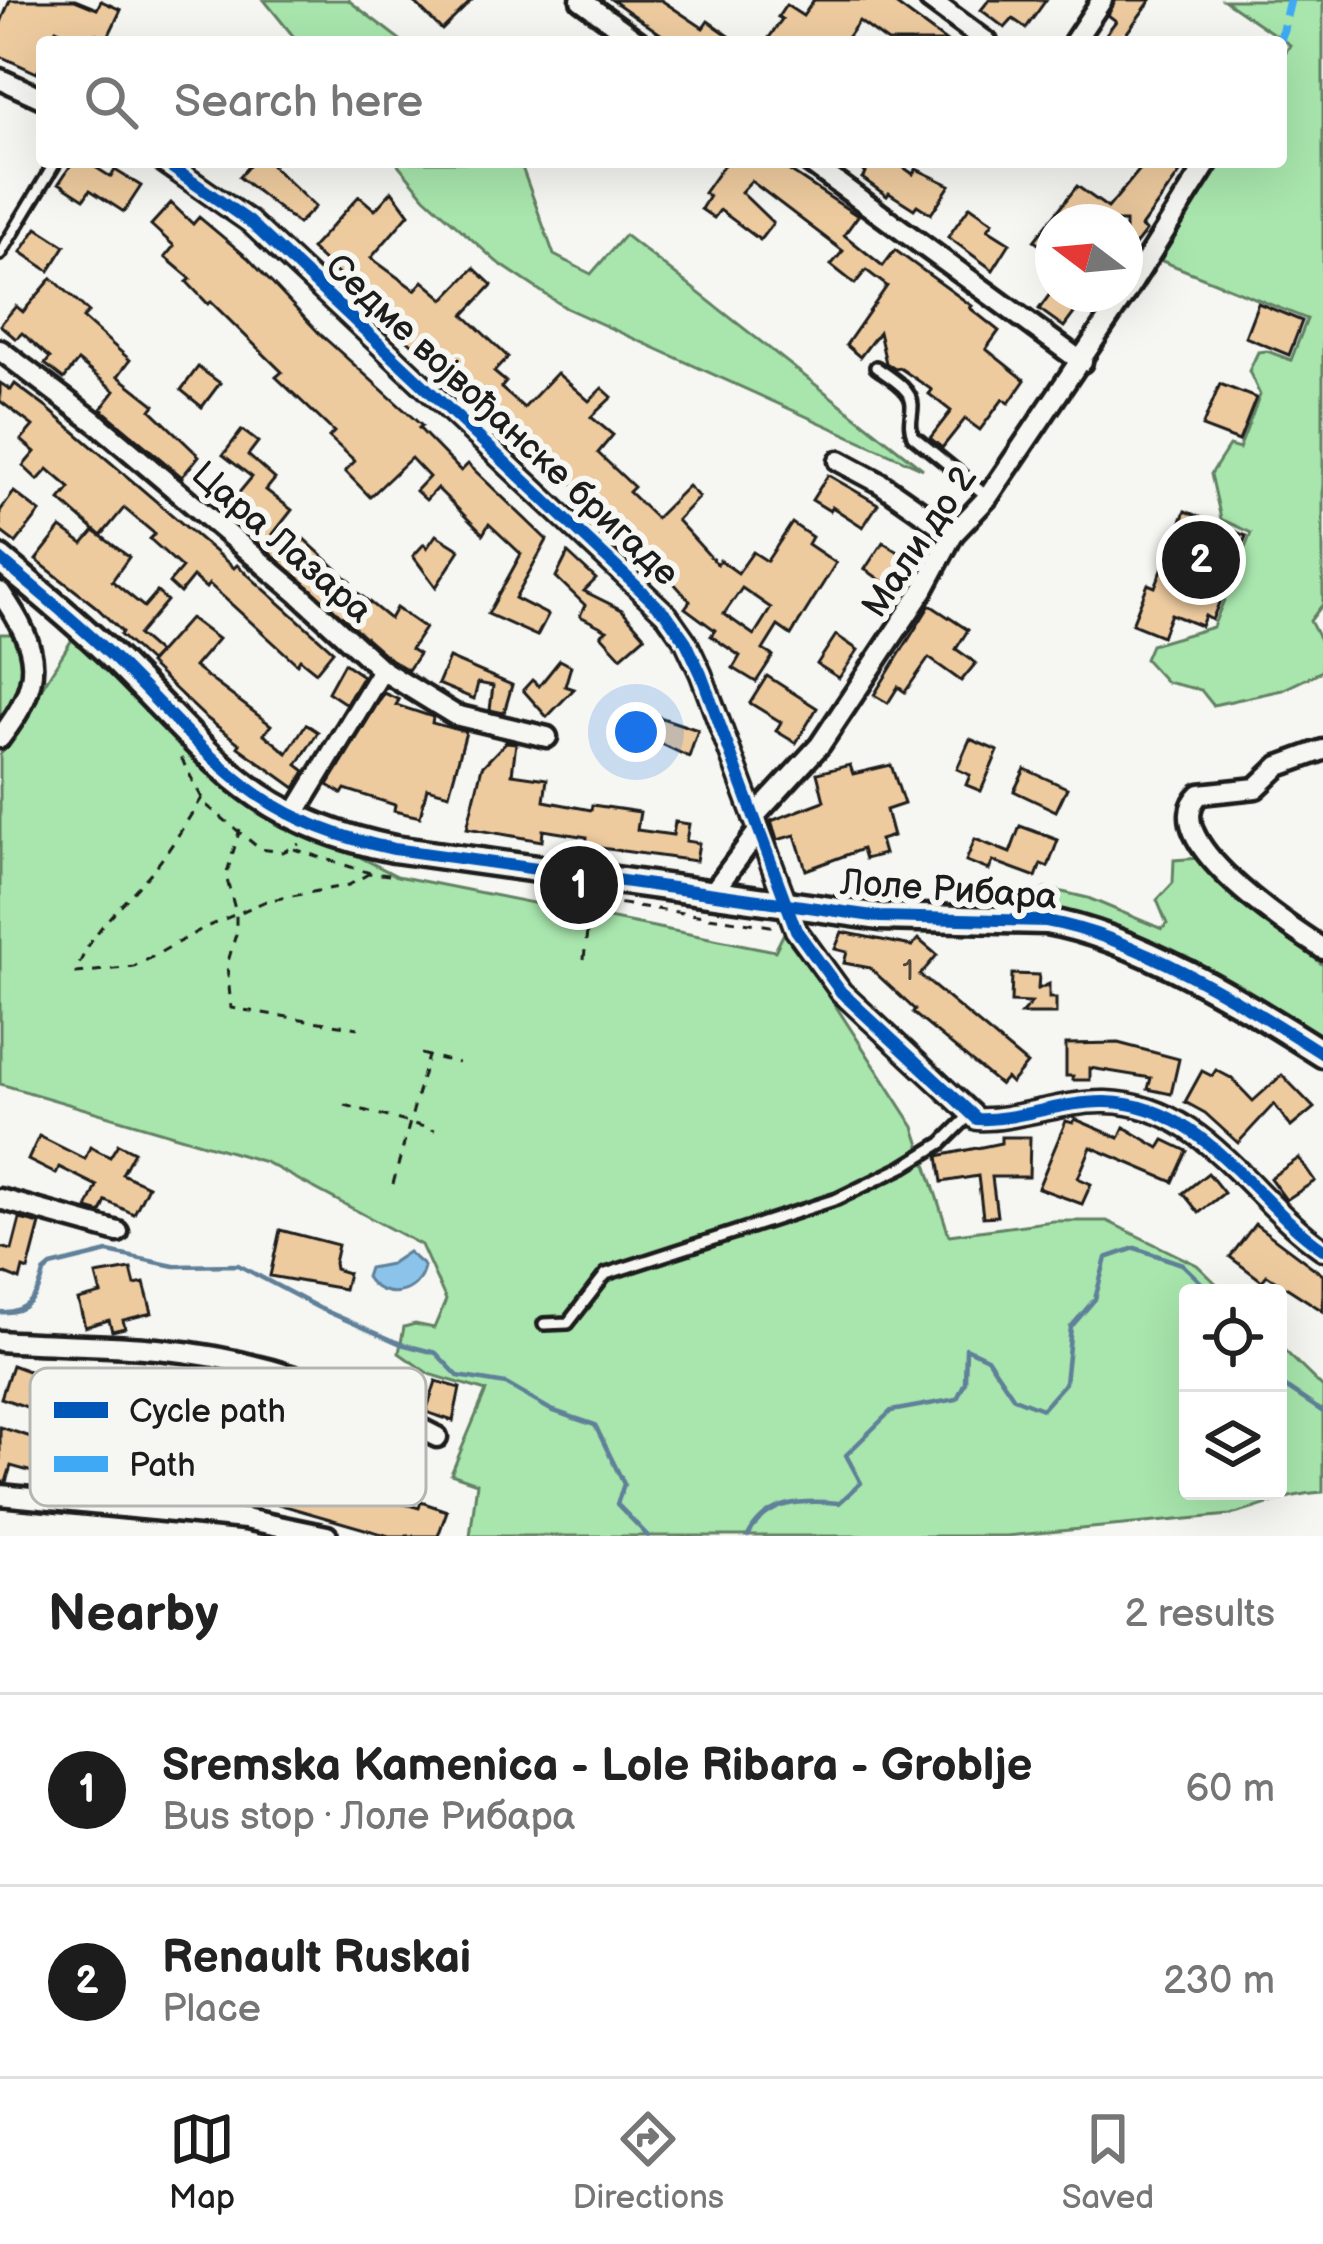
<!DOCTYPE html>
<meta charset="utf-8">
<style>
:root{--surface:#fff;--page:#f6f6f6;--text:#222;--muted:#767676;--line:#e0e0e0;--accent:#1c1c1c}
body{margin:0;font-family:"Balsamiq Sans",sans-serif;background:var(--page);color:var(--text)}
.controls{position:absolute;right:36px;bottom:36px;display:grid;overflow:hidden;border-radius:12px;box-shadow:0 12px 48px #0002}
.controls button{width:108px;height:108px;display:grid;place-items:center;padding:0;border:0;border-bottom:3px solid var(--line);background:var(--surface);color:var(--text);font:60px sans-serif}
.compass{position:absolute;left:1035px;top:204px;width:108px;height:108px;border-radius:50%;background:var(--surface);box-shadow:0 12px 48px #0002;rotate:286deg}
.you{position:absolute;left:636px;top:732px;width:42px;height:42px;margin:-30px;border:9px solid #fff;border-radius:50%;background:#1a73e8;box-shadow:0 0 0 18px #1a73e833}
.badge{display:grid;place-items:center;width:78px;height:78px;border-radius:50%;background:var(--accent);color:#fff;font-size:39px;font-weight:700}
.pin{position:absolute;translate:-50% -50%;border:6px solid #fff;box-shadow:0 3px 12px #0006}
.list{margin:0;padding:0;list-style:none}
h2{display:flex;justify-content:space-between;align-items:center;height:156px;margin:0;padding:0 48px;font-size:51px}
h2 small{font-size:39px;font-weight:400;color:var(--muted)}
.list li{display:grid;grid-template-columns:78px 1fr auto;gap:36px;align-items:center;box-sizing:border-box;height:192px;padding:0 48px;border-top:3px solid var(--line)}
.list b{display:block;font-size:45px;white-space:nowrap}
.list p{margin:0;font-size:39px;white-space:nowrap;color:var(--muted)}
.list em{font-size:39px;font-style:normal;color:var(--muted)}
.icon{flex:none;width:66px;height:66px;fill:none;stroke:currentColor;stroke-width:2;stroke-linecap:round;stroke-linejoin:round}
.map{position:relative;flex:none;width:1323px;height:1536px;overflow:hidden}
.search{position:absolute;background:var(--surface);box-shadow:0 12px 48px #0002;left:36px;right:36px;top:36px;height:132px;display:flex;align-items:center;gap:30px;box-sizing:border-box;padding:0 42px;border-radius:12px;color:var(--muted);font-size:45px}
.sheet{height:540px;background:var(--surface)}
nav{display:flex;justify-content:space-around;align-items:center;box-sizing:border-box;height:168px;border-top:3px solid var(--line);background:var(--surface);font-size:33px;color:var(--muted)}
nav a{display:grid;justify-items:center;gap:6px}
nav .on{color:var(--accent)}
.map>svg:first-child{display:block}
</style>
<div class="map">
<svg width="1323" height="1536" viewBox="0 0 1323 1536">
<rect width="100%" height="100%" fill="#f6f6f2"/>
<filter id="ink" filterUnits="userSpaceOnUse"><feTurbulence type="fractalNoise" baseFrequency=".00833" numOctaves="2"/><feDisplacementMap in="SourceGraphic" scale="24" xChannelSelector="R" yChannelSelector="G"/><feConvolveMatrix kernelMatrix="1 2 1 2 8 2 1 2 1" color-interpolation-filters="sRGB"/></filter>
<g filter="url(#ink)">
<g fill="#a8e6ad" stroke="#628164" stroke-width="3">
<path d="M 264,0 L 348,0 L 403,42 L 298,42 Z"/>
<path d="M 1224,0 L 1323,0 L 1323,604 L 1310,621 L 1323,646 L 1322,671 L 1282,690 L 1213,705 L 1201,690 L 1166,682 L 1145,659 L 1151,645 L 1213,627 L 1251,533 L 1221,519 L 1211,474 L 1229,446 L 1239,449 L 1260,395 L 1249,371 L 1258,352 L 1267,351 L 1291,360 L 1307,319 L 1157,259 L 1218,162 L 1281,162 L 1281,60 L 1290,45 Z"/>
<path d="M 396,162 L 520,162 L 554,255 L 591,274 L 625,235 L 923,469 L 566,308 L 497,262 L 425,197 Z"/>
<path d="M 0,634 L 16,634 C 31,678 27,688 0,724 Z"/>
<path d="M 73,638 L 220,785 L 397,876 L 775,951 L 786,929 L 914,1127 L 949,1235 L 1053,1221 L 1107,1221 L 1197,1265 L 1226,1293 L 1188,1293 L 1188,1491 L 1278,1491 L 1278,1344 L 1323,1388 L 1323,1492 C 1285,1494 1266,1507 1230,1515 L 1006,1536 L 470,1536 L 477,1483 L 451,1474 L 486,1391 L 429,1374 L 399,1353 L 404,1327 L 415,1324 L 434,1328 L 446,1300 L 421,1245 L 265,1162 L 0,1084 L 0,755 Z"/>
<path d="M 1200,858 L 1233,893 L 1323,965 L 1323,1041 C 1249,992 1114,909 1026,909 L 1045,888 L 1088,898 L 1162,929 L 1167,924 L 1157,900 L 1173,883 L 1174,860 Z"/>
</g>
<path fill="#8bc3ea" stroke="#5f8098" stroke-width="3" d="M 408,1252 L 424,1266 C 420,1296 381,1302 366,1277 L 369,1268 L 390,1264 Z"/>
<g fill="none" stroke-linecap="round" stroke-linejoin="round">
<g stroke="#5f8098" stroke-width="4.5">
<path d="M 0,1312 C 27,1314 39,1296 44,1272 L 51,1266 L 108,1252 L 174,1266 L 238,1265 L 319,1308 L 401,1344 L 436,1353 L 458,1376 L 506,1384 L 551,1410 L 595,1425 L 624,1484 L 617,1504 L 648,1536"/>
<path d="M 1278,1382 L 1323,1412"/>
<path d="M 748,1536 C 767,1499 803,1500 839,1503 L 861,1483 L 846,1455 L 891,1411 L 957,1399 L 965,1382 L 966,1348 L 987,1358 L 1014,1398 L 1042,1409 L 1065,1383 L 1071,1327 L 1095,1299 L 1106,1258 L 1135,1248 L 1182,1264 L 1212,1293"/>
</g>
</g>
<g fill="#eecb9f" stroke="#1c1c1c" stroke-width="3" fill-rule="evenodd">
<path d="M 10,0 L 75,0 L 97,9 L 101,1 L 121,10 L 107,39 L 97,34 L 92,42 L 84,42 L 56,29 L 51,42 L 42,42 L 42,62 L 37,73 L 0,56 L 0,25 Z"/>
<path d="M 412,0 L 472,0 L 442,30 Z"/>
<path d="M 612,0 L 661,0 L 703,28 L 708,21 L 738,42 L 672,42 Z"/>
<path d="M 814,0 L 890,0 L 947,42 L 888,42 L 859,21 L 844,42 L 766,42 L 782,19 L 778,17 L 786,5 L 803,16 Z"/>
<path d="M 989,0 L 1046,0 L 1026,28 L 1013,19 L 1005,28 L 981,10 Z"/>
<path d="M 1116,0 L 1151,0 L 1126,34 L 1137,42 L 1100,42 L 1116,21 L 1108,15 Z"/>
<path d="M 73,162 L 87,162 L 111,177 L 115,170 L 141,186 L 124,212 L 90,190 L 84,199 L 59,183 Z"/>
<path d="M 252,162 L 268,162 L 315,207 L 298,224 L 239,177 Z"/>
<path d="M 726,162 L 776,162 L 858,216 L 844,235 L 883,266 L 895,250 L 972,306 L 970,308 L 999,331 L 986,349 L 1025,380 L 1009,403 L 1003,399 L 980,430 L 965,419 L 942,448 L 930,438 L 951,411 L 929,394 L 932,390 L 900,368 L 895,369 L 886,363 L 879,332 L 860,357 L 846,345 L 887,286 L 866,270 L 855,284 L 831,265 L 843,251 L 751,181 L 741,192 L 773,223 L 760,240 L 720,210 L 714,218 L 701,209 L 709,196 L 704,193 Z"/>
<path d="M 851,162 L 896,162 L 913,174 L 916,169 L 950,185 L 931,214 L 917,205 L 914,209 L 889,193 L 887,196 L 862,178 L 866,173 Z"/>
<path d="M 1146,162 L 1188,162 L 1141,227 L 1146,231 L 1125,258 L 1125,222 L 1053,222 L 1053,254 L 1034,241 L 1077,186 L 1108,208 Z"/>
<path d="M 392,191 L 409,214 L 371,258 L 415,290 L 423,281 L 444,299 L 474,268 L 492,285 L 464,315 L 508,357 L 494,372 L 506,382 L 501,388 L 524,408 L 557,373 L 589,401 L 602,388 L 612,397 L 591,417 L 613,435 L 598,453 L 634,487 L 629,492 L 656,518 L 688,486 L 699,497 L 677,520 L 717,564 L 720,560 L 738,573 L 753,552 L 767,561 L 792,523 L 812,537 L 808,544 L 836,563 L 791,635 L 778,626 L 763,650 L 773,656 L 756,682 L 733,668 L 740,656 L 711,636 L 715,630 L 685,608 L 690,601 L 656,563 L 537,449 L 485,405 L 481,409 L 311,249 L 359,196 L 375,210 ZM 742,588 L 771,608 L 754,635 L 724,614 Z"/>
<path d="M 171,203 L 193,224 L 199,217 L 248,258 L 319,333 L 422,426 L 419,428 L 461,471 L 468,464 L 547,540 L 515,598 L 548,615 L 537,636 L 488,614 L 521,554 L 489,524 L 483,534 L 437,488 L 426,500 L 416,491 L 429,477 L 411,458 L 370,497 L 345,471 L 355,461 L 329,437 L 334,432 L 276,377 L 282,372 L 211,302 L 208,304 L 187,282 L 191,279 L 165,257 L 174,246 L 151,225 Z"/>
<path d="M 970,206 L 993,222 L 988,229 L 1010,243 L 993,270 L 948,237 Z"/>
<path d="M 37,228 L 65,246 L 49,271 L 21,252 Z"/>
<path d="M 52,278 L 89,312 L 83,318 L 130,360 L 118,376 L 155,405 L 151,410 L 199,456 L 182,477 L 101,409 L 115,391 L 78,361 L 64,379 L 45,364 L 50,358 L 22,333 L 16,339 L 0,325 L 16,306 L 23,312 Z"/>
<path d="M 1050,294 L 1075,294 L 1084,300 L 1064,327 L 1039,309 Z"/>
<path d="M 1258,303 L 1302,321 L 1289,355 L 1245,337 Z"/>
<path d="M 198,367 L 220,383 L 202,407 L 181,390 Z"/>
<path d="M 0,383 L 11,390 L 15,384 L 47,408 L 234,568 L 237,565 L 333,651 L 316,672 L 300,659 L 297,664 L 209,584 L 206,588 L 193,577 L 180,593 L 169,583 L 182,568 L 150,539 L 155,534 L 124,508 L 101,536 L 129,557 L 112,581 L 144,607 L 157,592 L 167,601 L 138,635 L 159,653 L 150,662 L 120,635 L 122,632 L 95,606 L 36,560 L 61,528 L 83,544 L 94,531 L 101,536 L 60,500 L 70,488 L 48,469 L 38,480 L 23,466 L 35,452 L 21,440 L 33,426 L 0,401 Z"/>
<path d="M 1220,384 L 1256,398 L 1239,441 L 1202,427 Z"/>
<path d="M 242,430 L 258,442 L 248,455 L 275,479 L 266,490 L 292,510 L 273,534 L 294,551 L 304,539 L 351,582 L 348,585 L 390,619 L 396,608 L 425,628 L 411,649 L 419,654 L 408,670 L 390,659 L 223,512 L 252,477 L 223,455 Z"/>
<path d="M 828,475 L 878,504 L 863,527 L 832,507 L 830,511 L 812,500 Z"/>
<path d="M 14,492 L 40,512 L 16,543 L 0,531 L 0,511 Z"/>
<path d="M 1185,511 L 1246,536 L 1212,620 L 1205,616 L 1201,626 L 1171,614 L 1162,636 L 1132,624 L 1148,584 L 1155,587 Z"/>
<path d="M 436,535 L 460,550 L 436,587 L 413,556 L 424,544 L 427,548 Z"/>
<path d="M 883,542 L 905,556 L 886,584 L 865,569 Z"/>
<path d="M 568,553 L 596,579 L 584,591 L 622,610 L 645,636 L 621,657 L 601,635 L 607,630 L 580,616 L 585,605 L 556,577 Z"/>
<path d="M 930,605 L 968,630 L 956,649 L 976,663 L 961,681 L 929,658 L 905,692 L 898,687 L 888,703 L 874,695 Z"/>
<path d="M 190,618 L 218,639 L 194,667 L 271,725 L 264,734 L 287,753 L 306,724 L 318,732 L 297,765 L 305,771 L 295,788 L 238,747 L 240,744 L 204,716 L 149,664 Z"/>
<path d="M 836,635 L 858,650 L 839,678 L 817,664 Z"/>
<path d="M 449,658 L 512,685 L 504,713 L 490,710 L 493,686 L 478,683 L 474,699 L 438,684 Z"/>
<path d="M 560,660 L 571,666 L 565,686 L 574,689 L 547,717 L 523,690 L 532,680 L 539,686 Z"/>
<path d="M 344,663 L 363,676 L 346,704 L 328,692 Z"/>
<path d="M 767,676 L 817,708 L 796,743 L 776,731 L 781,722 L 750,703 Z"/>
<path d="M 384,693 L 399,700 L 396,705 L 433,717 L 432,723 L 466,732 L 449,794 L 427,788 L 420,817 L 394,811 L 395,805 L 345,789 L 342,794 L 328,785 Z"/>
<path d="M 656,716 L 698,730 L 689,757 L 649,738 Z"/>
<path d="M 970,739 L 998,751 L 981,791 L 966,785 L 970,775 L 957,769 Z"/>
<path d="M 506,742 L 516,743 L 512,774 L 547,779 L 544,801 L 591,810 L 592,805 L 640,812 L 637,830 L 673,835 L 675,822 L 689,824 L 686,841 L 699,843 L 696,861 L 586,846 L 587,837 L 543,830 L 542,841 L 467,828 L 482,767 Z"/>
<path d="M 850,765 L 853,774 L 891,765 L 904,804 L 886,810 L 893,836 L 880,840 L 884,854 L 865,859 L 862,849 L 806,870 L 795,835 L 777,840 L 771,821 L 824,801 L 817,773 Z"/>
<path d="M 1025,769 L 1067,788 L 1056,811 L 1014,791 Z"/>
<path d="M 1020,826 L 1058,840 L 1048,867 L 1041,864 L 1036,877 L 993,861 L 989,870 L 966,861 L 975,839 L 1010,853 Z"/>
<path d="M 842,932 L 912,946 L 918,939 L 937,955 L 920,975 L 1027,1064 L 1011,1083 L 1006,1078 L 1000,1085 L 913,1013 L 915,1010 L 870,968 L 844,963 L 847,952 L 835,949 Z"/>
<path d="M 1012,974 L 1039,975 L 1038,989 L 1049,984 L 1049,998 L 1056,998 L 1056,1014 L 1021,1014 L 1031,1003 L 1011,1002 Z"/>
<path d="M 1118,1043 L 1179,1059 L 1171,1094 L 1148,1089 L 1151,1078 L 1090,1068 L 1090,1080 L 1073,1080 L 1073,1076 L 1066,1076 L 1066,1044 Z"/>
<path d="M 1216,1070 L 1231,1078 L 1253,1101 L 1282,1075 L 1314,1108 L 1291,1127 L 1274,1104 L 1238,1143 L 1205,1113 L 1185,1102 L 1202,1071 L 1212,1076 Z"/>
<path d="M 1075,1119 L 1119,1138 L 1124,1127 L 1159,1148 L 1164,1140 L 1187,1151 L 1173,1182 L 1091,1147 L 1078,1178 L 1091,1184 L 1082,1204 L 1038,1188 L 1066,1121 L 1073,1123 Z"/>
<path d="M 39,1136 L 85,1159 L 90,1147 L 110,1157 L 118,1144 L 134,1152 L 122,1174 L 148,1186 L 134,1214 L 106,1201 L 101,1213 L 87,1209 L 97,1186 L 59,1167 L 56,1174 L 28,1160 Z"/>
<path d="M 1001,1137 L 1030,1137 L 1029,1177 L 992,1177 L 997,1216 L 983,1217 L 978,1176 L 942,1182 L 938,1156 L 1001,1143 Z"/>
<path d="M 1299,1158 L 1315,1181 L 1286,1200 L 1270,1178 Z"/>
<path d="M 1208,1173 L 1224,1193 L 1199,1213 L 1183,1193 Z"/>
<path d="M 20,1219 L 40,1224 L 28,1270 L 23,1268 L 20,1280 L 0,1272 L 0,1247 L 12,1250 Z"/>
<path d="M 1255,1224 L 1323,1275 L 1323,1311 L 1267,1275 L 1262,1281 L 1230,1257 Z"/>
<path d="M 280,1230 L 338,1245 L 334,1263 L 335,1269 L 348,1273 L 344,1289 L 270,1276 Z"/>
<path d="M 131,1269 L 135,1285 L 144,1283 L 152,1313 L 123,1320 L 125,1328 L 112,1331 L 109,1320 L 85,1327 L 78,1300 L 101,1294 L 96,1275 Z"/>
<path d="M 12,1365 L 50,1379 L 53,1368 L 95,1379 L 98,1368 L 128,1376 L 126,1384 L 164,1395 L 149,1443 L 191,1455 L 193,1447 L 419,1508 L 421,1502 L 447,1511 L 438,1536 L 389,1536 L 278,1504 L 279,1498 L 250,1490 L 247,1498 L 167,1478 L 165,1485 L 135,1477 L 133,1484 L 83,1469 L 79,1485 L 11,1466 L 6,1482 L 0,1482 L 0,1427 L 31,1437 L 38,1411 L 1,1398 ZM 94,1404 L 123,1412 L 108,1450 L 48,1435 L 56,1406 L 92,1413 Z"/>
<path d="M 436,1381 L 460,1388 L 453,1421 L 426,1412 Z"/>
</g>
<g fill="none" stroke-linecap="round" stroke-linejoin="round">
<g stroke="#1c1c1c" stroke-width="18">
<g id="lane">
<path d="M 0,254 L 55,163"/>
<path d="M 876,367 C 888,376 912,389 912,405 C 912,418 908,422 913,436 L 988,497"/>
<path d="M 544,1324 L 568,1323 L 606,1274 L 837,1199 L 903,1167 L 942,1143 L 970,1115"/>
</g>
</g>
<g stroke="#1c1c1c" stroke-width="27">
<g id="street">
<path d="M 581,0 L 639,42"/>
<path d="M 930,0 L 987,42"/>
<path d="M 1074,42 L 1102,0"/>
<path d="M 0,79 L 42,98"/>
<path d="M 164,162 L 250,222 L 667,615 L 686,642 L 701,674 L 796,930 L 841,992 L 977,1119 C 1015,1121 1061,1101 1106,1102 C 1204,1104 1250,1199 1323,1249"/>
<path d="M 809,162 L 1082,362"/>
<path d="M 1125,294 L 1208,162"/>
<path d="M 0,350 L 99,425 L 300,595 L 382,670 L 455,715 L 547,737"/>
<path d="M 839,461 L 880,483 L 953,534"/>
<path d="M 0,592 C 41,651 45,680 0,738"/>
<path d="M 1323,750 L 1279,766 L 1256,788 L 1200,794 C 1152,838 1291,928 1323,949"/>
<path d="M 293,817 L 382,670"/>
<path d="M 754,817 L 820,745 L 923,590 L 953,534 L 988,497 L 1125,294"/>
<path d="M 710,896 L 759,830"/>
<path d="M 0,1199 L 118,1232"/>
<path d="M 0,1341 C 52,1345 105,1344 157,1349 C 257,1358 348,1391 437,1437"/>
<path d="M 0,1495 L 245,1519 L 327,1536"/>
</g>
</g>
<g stroke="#1c1c1c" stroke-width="33">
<path id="secondary" d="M 0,559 C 40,593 81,625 118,662 C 215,758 251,820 394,849 L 880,917 L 1046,921 C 1137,937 1245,1004 1323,1054"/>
</g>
<g stroke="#1c1c1c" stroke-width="3" stroke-dasharray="9 9" stroke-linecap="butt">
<path d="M 181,758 L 205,804 L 260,849 L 283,852 L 299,844"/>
<path d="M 202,798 C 185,823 169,853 148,876 C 120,908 90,931 76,973 L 134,967 L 202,929 L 266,901 L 349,885 L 370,873"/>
<path d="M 240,829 L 226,876 L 236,913 L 236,934 L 227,965 L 231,1008 L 358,1028"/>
<path d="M 294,849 L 370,873 L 389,875"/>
<path d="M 549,893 L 777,927"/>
<path d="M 584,959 L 590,905"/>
<path d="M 421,1054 L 458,1063"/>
<path d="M 345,1105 L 435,1130"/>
<path d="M 393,1184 L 428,1056"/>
</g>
<use href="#lane" stroke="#f6f6f2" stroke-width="9"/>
<use href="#street" stroke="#f6f6f2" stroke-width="18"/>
<use href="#secondary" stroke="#f6f6f2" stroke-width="24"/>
<path stroke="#3fa9f5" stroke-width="9" stroke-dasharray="18 9" stroke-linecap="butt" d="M 1280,42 L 1290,0"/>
<g stroke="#f6f6f2" stroke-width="20">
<g id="cycleway">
<path d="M 164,162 L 250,222 L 667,615 L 686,642 L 701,674 L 796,930 L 841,992 L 977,1119 C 1015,1121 1061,1101 1106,1102 C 1204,1104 1250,1199 1323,1249"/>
<path d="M 0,559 C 40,593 81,625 118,662 C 215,758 251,820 394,849 L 880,917 L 1046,921 C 1137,937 1245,1004 1323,1054"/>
</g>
</g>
<use href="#cycleway" stroke="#0057b8" stroke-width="12"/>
</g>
</g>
<g text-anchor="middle" stroke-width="12" stroke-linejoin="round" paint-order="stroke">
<g font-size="30" fill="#50483d">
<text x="908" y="980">1</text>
</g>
<g font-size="36" fill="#1c1c1c" stroke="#f6f6f2">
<text transform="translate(503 419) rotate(43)" y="13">Седме војвођанске бригаде</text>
<text transform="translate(283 541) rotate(41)" y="13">Цара Лазара</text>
<text transform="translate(918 541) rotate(-56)" y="13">Мали до 2</text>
<text transform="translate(949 888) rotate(4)" y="13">Лоле Рибара</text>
</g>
</g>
<rect x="30" y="1368" width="396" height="138" rx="18" fill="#f6f6f2" stroke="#b5b5b2" stroke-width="3"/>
<rect x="54" y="1402" width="54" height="16" fill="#0057b8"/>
<rect x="54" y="1456" width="54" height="16" fill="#3fa9f5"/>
<g font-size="33" fill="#1c1c1c">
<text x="129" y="1422">Cycle path</text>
<text x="129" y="1476">Path</text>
</g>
</svg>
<div class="controls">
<button><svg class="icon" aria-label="locate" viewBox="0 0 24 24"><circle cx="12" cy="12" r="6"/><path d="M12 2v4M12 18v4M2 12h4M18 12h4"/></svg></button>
<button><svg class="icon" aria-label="layers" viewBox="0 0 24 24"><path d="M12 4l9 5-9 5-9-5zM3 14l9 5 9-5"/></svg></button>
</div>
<svg class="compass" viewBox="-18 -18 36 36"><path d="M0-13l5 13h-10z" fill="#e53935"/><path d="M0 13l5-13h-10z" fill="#767676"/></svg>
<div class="you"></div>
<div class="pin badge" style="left:579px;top:885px">1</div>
<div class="pin badge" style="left:1201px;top:560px">2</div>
<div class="search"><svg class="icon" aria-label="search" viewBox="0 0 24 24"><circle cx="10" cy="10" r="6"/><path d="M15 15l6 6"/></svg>Search here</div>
</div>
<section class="sheet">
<h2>Nearby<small>2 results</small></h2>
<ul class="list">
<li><span class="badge">1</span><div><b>Sremska Kamenica - Lole Ribara - Groblje</b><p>Bus stop · Лоле Рибара</p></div><em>60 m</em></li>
<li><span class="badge">2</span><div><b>Renault Ruskai</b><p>Place</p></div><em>230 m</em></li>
</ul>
</section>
<nav>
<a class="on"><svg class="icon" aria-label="map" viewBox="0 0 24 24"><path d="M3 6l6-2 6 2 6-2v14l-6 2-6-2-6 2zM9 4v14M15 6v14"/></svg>Map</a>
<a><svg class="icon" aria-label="directions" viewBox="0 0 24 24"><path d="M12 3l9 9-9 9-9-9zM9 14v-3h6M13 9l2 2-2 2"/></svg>Directions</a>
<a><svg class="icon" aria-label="saved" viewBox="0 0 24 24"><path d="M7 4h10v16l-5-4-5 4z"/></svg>Saved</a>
</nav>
